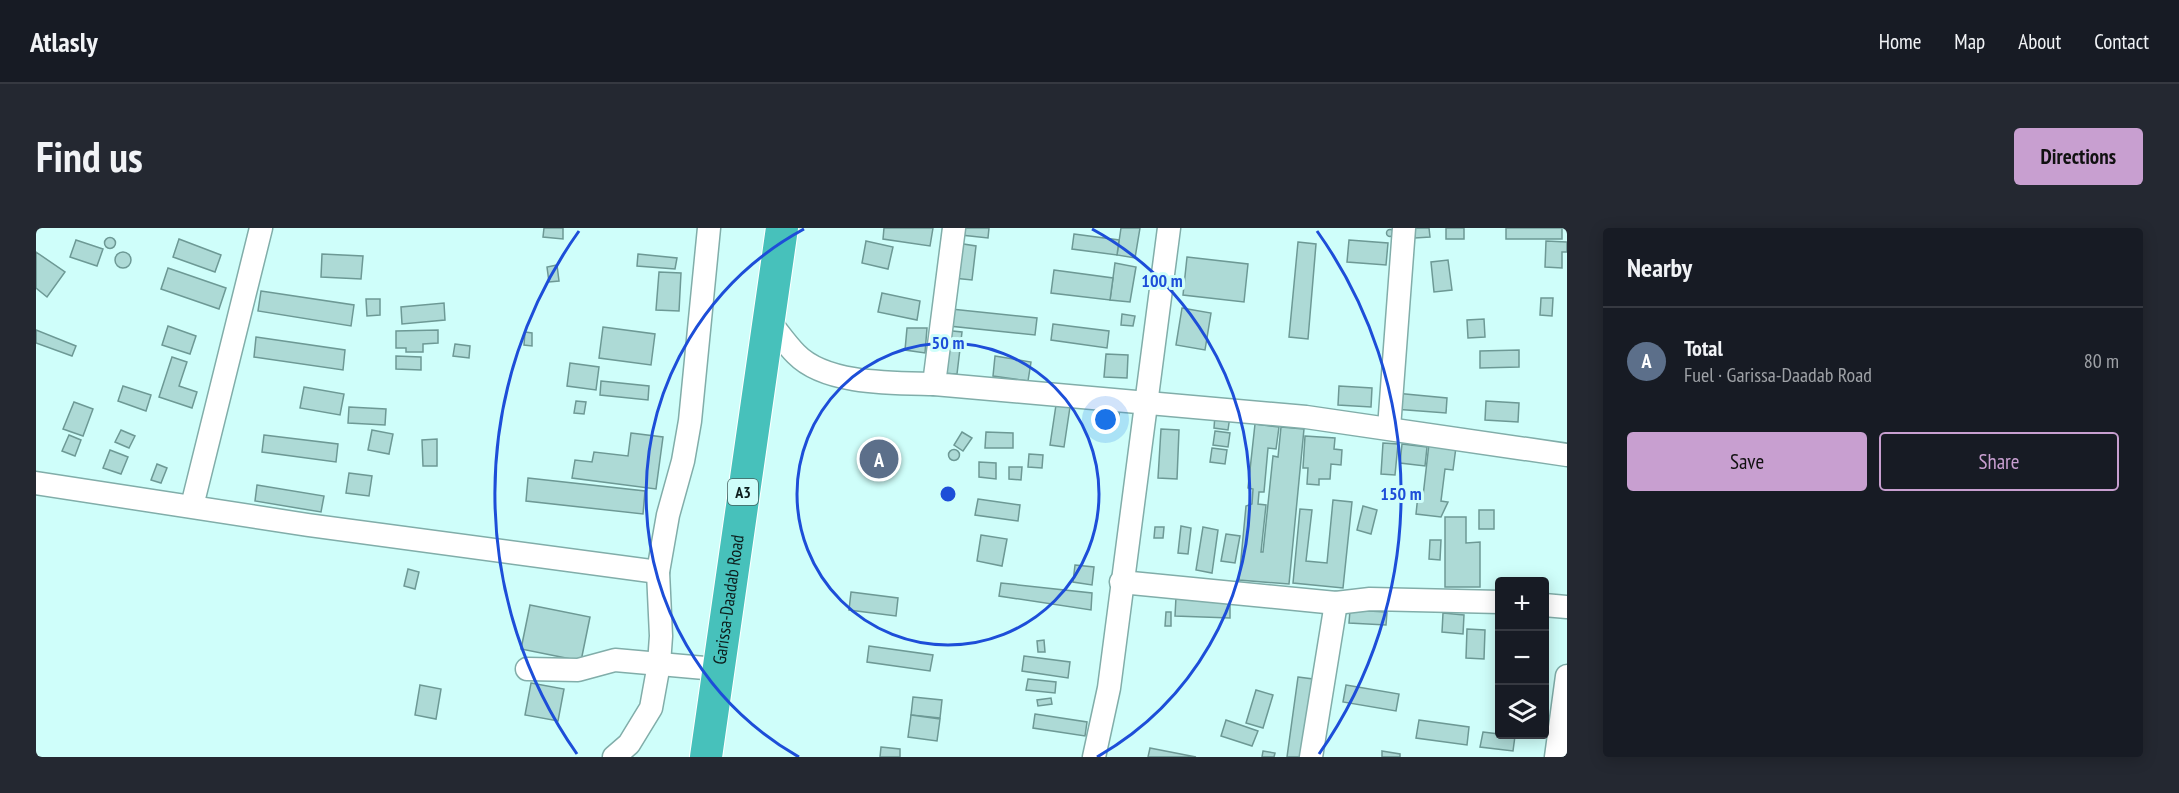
<!DOCTYPE html>
<meta charset="utf-8">
<style>
:root{--surface:#171b24;--page:#242831;--text:#f1f3f6;--muted:#9ea1a6;--line:#363941;--accent:#c89fd0}
body{margin:0;font-family:"PT Sans Narrow",sans-serif;background:var(--page);color:var(--text)}
.controls{position:absolute;right:18px;bottom:18px;display:grid;overflow:hidden;border-radius:6px;box-shadow:0 3px 15px #0003}
.controls button{width:54px;height:54px;display:grid;place-items:center;padding:0;border:0;border-bottom:2px solid var(--line);background:var(--surface);color:var(--text);font:30px sans-serif}
.you{position:absolute;left:1070px;top:192px;width:21px;height:21px;margin:-15px;border:4px solid #fff;border-radius:50%;background:#1a73e8;box-shadow:0 0 0 9px #1a73e833}
.badge{display:grid;place-items:center;width:39px;height:39px;border-radius:50%;background:var(--accent);color:#fff;font-size:20px;font-weight:700}
.pin{position:absolute;translate:-50% -50%;border:3px solid #fff;box-shadow:0 2px 6px #0006}
.list{margin:0;padding:0;list-style:none}
h2{display:flex;justify-content:space-between;align-items:center;height:78px;margin:0;padding:0 24px;font-size:26px}
h2 small{font-size:20px;font-weight:400;color:var(--muted)}
.list li{display:grid;grid-template-columns:39px 1fr auto;gap:18px;align-items:center;box-sizing:border-box;height:108px;padding:0 24px;border-top:2px solid var(--line)}
.list b{display:block;font-size:22px;white-space:nowrap}
.list p{margin:0;font-size:20px;white-space:nowrap;color:var(--muted)}
.list em{font-size:20px;font-style:normal;color:var(--muted)}
.actions{display:flex;gap:12px;padding:18px 24px}
.actions a{flex:1;padding:14px 0;border:2px solid var(--accent);border-radius:6px;text-align:center;font-size:21px;color:var(--accent)}
.actions .main{background:var(--accent);color:#111}
.icon{flex:none;width:33px;height:33px;fill:none;stroke:currentColor;stroke-width:2;stroke-linecap:round;stroke-linejoin:round}
.map{position:relative;flex:none;width:1531px;height:529px;overflow:hidden;border-radius:6px}
header{display:flex;align-items:center;gap:36px;box-sizing:border-box;height:84px;padding:0 30px;background:var(--surface);border-bottom:2px solid var(--line)}
header strong{font-size:28px}
nav{display:flex;gap:33px;margin-inline-start:auto;font-size:21px}
.intro{display:flex;align-items:center;justify-content:space-between;box-sizing:border-box;height:144px;padding:0 36px}
h1{margin:0;font-size:42px}
.button{padding:15px 27px;border-radius:6px;background:var(--accent);color:#111;font-size:21px;font-weight:700}
main{display:flex;gap:36px;padding:0 36px}
aside{flex:1;background:var(--surface);border-radius:6px;box-shadow:0 3px 15px #0003}
.map>svg:first-child{display:block}
</style>
<header>
<strong>Atlasly</strong>
<nav><a>Home</a><a>Map</a><a>About</a><a>Contact</a></nav>
</header>
<div class="intro"><h1>Find us</h1><a class="button">Directions</a></div>
<main>
<div class="map">
<svg width="1531" height="529" viewBox="0 0 1531 529">
<rect width="100%" height="100%" fill="#cffefa"/>
<g fill="#addad6" stroke="#6d9995" stroke-width="1.5">
<path d="M 508,0 L 527,0 L 527,11 L 507,9 Z"/>
<path d="M 848,0 L 897,0 L 894,18 L 847,11 Z"/>
<path d="M 926,0 L 953,0 L 952,10 L 925,7 Z"/>
<path d="M 1085,0 L 1104,0 L 1099,30 L 1081,27 Z"/>
<path d="M 1379,0 L 1393,0 L 1394,9 L 1379,10 Z"/>
<rect x="1410" y="0" width="18" height="11"/>
<rect x="1470" y="0" width="56" height="11"/>
<circle cx="1354" cy="5" r="3.5"/>
<path d="M 1038,6 L 1083,12 L 1081,27 L 1036,21 Z"/>
<circle cx="74" cy="15" r="5.5"/>
<path d="M 143,11 L 185,27 L 179,44 L 137,29 Z"/>
<path d="M 40,12 L 67,21 L 61,38 L 34,29 Z"/>
<path d="M 1313,12 L 1352,15 L 1350,37 L 1311,34 Z"/>
<path d="M 830,13 L 857,19 L 852,41 L 826,35 Z"/>
<path d="M 1510,13 L 1531,14 L 1531,24 L 1526,24 L 1526,40 L 1509,39 Z"/>
<path d="M 1262,14 L 1280,16 L 1272,111 L 1253,109 Z"/>
<path d="M 921,15 L 940,18 L 936,52 L 917,50 Z"/>
<path d="M 0,24 L 29,44 L 11,69 L 0,60 Z"/>
<circle cx="87" cy="32" r="8"/>
<path d="M 286,26 L 327,28 L 325,51 L 285,49 Z"/>
<path d="M 602,26 L 641,30 L 639,41 L 601,38 Z"/>
<path d="M 1151,29 L 1212,36 L 1208,74 L 1147,67 Z"/>
<path d="M 1412,32 L 1416,62 L 1398,64 L 1395,34 Z"/>
<path d="M 1079,35 L 1100,39 L 1094,74 L 1074,72 Z"/>
<path d="M 521,37 L 523,53 L 513,54 L 511,39 Z"/>
<path d="M 132,40 L 190,60 L 183,81 L 125,61 Z"/>
<path d="M 1018,42 L 1077,50 L 1074,72 L 1015,65 Z"/>
<path d="M 623,44 L 645,45 L 643,83 L 620,82 Z"/>
<path d="M 225,63 L 318,77 L 315,98 L 222,83 Z"/>
<path d="M 846,65 L 884,73 L 881,92 L 842,84 Z"/>
<path d="M 1505,70 L 1517,70 L 1516,88 L 1504,87 Z"/>
<path d="M 330,71 L 344,71 L 344,87 L 331,88 Z"/>
<path d="M 408,75 L 409,92 L 366,96 L 365,79 Z"/>
<path d="M 1146,80 L 1175,85 L 1169,122 L 1140,117 Z"/>
<path d="M 915,81 L 1001,90 L 999,107 L 913,98 Z"/>
<path d="M 1086,86 L 1099,88 L 1097,98 L 1085,97 Z"/>
<path d="M 1448,91 L 1449,109 L 1432,110 L 1431,92 Z"/>
<path d="M 1017,96 L 1073,103 L 1071,120 L 1015,112 Z"/>
<path d="M 132,98 L 160,108 L 154,126 L 126,117 Z"/>
<path d="M 567,99 L 619,106 L 615,137 L 563,130 Z"/>
<path d="M 871,100 L 891,100 L 889,125 L 869,122 Z"/>
<path d="M 0,102 L 40,118 L 36,128 L 0,115 Z"/>
<path d="M 402,102 L 402,115 L 387,116 L 387,124 L 370,124 L 370,120 L 360,120 L 360,103 Z"/>
<path d="M 907,102 L 926,104 L 921,146 L 903,145 Z"/>
<path d="M 489,104 L 496,105 L 496,118 L 488,117 Z"/>
<path d="M 220,109 L 309,122 L 307,142 L 218,129 Z"/>
<path d="M 419,116 L 434,118 L 433,130 L 417,128 Z"/>
<path d="M 1483,122 L 1483,139 L 1444,140 L 1444,123 Z"/>
<path d="M 1070,126 L 1092,127 L 1091,150 L 1068,149 Z"/>
<path d="M 360,128 L 385,129 L 385,142 L 360,141 Z"/>
<path d="M 959,128 L 995,134 L 992,153 L 957,148 Z"/>
<path d="M 136,129 L 151,134 L 143,158 L 161,164 L 156,180 L 123,169 Z"/>
<path d="M 534,135 L 563,139 L 560,162 L 531,158 Z"/>
<path d="M 565,153 L 613,158 L 612,172 L 564,167 Z"/>
<path d="M 87,158 L 115,167 L 110,183 L 82,173 Z"/>
<path d="M 1303,158 L 1336,160 L 1335,179 L 1302,177 Z"/>
<path d="M 268,159 L 308,166 L 304,187 L 264,180 Z"/>
<path d="M 1359,165 L 1411,170 L 1410,185 L 1358,181 Z"/>
<path d="M 540,173 L 550,174 L 548,186 L 538,185 Z"/>
<path d="M 1450,173 L 1483,175 L 1482,194 L 1449,192 Z"/>
<path d="M 38,174 L 57,181 L 47,208 L 27,201 Z"/>
<path d="M 1020,177 L 1034,179 L 1028,219 L 1014,217 Z"/>
<path d="M 1061,178 L 1084,182 L 1080,200 L 1058,197 Z"/>
<path d="M 313,179 L 350,181 L 349,197 L 312,195 Z"/>
<path d="M 1179,187 L 1194,188 L 1192,202 L 1178,200 Z"/>
<path d="M 1219,196 L 1243,199 L 1240,221 L 1232,220 L 1228,264 L 1223,264 L 1222,276 L 1230,277 L 1225,324 L 1227,324 L 1237,228 L 1242,229 L 1245,199 L 1268,201 L 1253,356 L 1203,352 L 1210,278 L 1216,276 L 1217,261 L 1212,260 Z"/>
<path d="M 1125,201 L 1143,202 L 1141,251 L 1122,250 Z"/>
<path d="M 85,202 L 99,208 L 93,220 L 79,214 Z"/>
<path d="M 336,202 L 357,206 L 353,226 L 332,222 Z"/>
<path d="M 1179,203 L 1194,205 L 1192,219 L 1177,217 Z"/>
<path d="M 926,204 L 936,210 L 927,223 L 918,217 Z"/>
<path d="M 950,204 L 977,205 L 977,220 L 949,220 Z"/>
<path d="M 595,205 L 627,209 L 620,261 L 536,250 L 539,232 L 556,234 L 558,224 L 592,228 Z"/>
<path d="M 33,207 L 45,212 L 39,228 L 26,223 Z"/>
<path d="M 228,207 L 302,216 L 300,234 L 226,224 Z"/>
<path d="M 1269,208 L 1299,210 L 1298,221 L 1306,222 L 1305,237 L 1295,236 L 1294,251 L 1283,251 L 1283,257 L 1271,256 L 1272,240 L 1267,240 Z"/>
<path d="M 401,211 L 401,238 L 387,238 L 386,212 Z"/>
<path d="M 1347,215 L 1362,216 L 1359,247 L 1345,246 Z"/>
<path d="M 1366,216 L 1391,219 L 1389,238 L 1364,235 Z"/>
<path d="M 1393,216 L 1420,219 L 1417,242 L 1409,241 L 1405,273 L 1412,274 L 1405,289 L 1380,286 L 1382,267 L 1387,268 Z"/>
<path d="M 1176,220 L 1191,222 L 1189,236 L 1174,234 Z"/>
<circle cx="918" cy="227" r="5.5"/>
<path d="M 74,222 L 92,229 L 85,246 L 67,240 Z"/>
<path d="M 993,226 L 1007,227 L 1006,240 L 992,239 Z"/>
<path d="M 943,234 L 960,235 L 960,251 L 943,249 Z"/>
<path d="M 121,236 L 131,240 L 125,255 L 115,252 Z"/>
<path d="M 973,239 L 986,239 L 985,252 L 973,251 Z"/>
<path d="M 313,245 L 336,248 L 333,268 L 310,265 Z"/>
<path d="M 492,250 L 609,263 L 607,286 L 490,273 Z"/>
<path d="M 221,257 L 288,268 L 285,284 L 219,273 Z"/>
<path d="M 942,271 L 984,277 L 982,293 L 939,287 Z"/>
<path d="M 1297,272 L 1316,274 L 1307,360 L 1257,355 L 1264,281 L 1276,282 L 1270,333 L 1291,335 Z"/>
<path d="M 1327,278 L 1341,282 L 1335,306 L 1321,302 Z"/>
<rect x="1443" y="282" width="15" height="19"/>
<path d="M 1409,289 L 1430,289 L 1430,315 L 1444,314 L 1444,359 L 1409,359 Z"/>
<path d="M 1145,298 L 1155,300 L 1152,326 L 1142,325 Z"/>
<path d="M 1119,299 L 1128,299 L 1127,310 L 1118,310 Z"/>
<path d="M 1167,299 L 1182,302 L 1176,345 L 1160,342 Z"/>
<path d="M 1190,306 L 1204,308 L 1199,335 L 1185,333 Z"/>
<path d="M 945,307 L 971,311 L 966,338 L 941,333 Z"/>
<path d="M 1394,312 L 1405,312 L 1404,332 L 1393,331 Z"/>
<path d="M 1039,337 L 1058,339 L 1056,357 L 1037,354 Z"/>
<path d="M 372,341 L 383,344 L 379,361 L 368,358 Z"/>
<path d="M 965,355 L 1056,365 L 1055,382 L 963,368 Z"/>
<path d="M 815,364 L 862,370 L 860,388 L 813,382 Z"/>
<path d="M 1140,369 L 1194,370 L 1194,390 L 1139,388 Z"/>
<path d="M 494,377 L 554,389 L 545,433 L 485,421 Z"/>
<path d="M 1314,382 L 1351,384 L 1350,397 L 1313,395 Z"/>
<path d="M 1130,384 L 1135,384 L 1135,398 L 1129,398 Z"/>
<path d="M 1407,385 L 1428,387 L 1427,406 L 1406,404 Z"/>
<path d="M 1431,401 L 1449,402 L 1448,431 L 1430,430 Z"/>
<path d="M 1008,412 L 1009,424 L 1002,424 L 1001,413 Z"/>
<path d="M 833,418 L 897,427 L 894,443 L 831,434 Z"/>
<path d="M 988,428 L 1034,434 L 1032,450 L 986,443 Z"/>
<path d="M 1262,449 L 1277,451 L 1266,529 L 1251,529 Z"/>
<path d="M 992,451 L 1020,454 L 1019,465 L 990,462 Z"/>
<path d="M 495,455 L 528,461 L 522,493 L 489,487 Z"/>
<path d="M 384,457 L 405,461 L 400,491 L 379,487 Z"/>
<path d="M 1310,457 L 1363,466 L 1360,483 L 1307,474 Z"/>
<path d="M 1220,462 L 1237,467 L 1227,500 L 1210,495 Z"/>
<path d="M 877,469 L 906,472 L 904,490 L 875,487 Z"/>
<path d="M 1015,470 L 1016,476 L 1002,478 L 1001,472 Z"/>
<path d="M 999,486 L 1051,494 L 1049,508 L 997,500 Z"/>
<path d="M 875,487 L 904,491 L 901,513 L 872,509 Z"/>
<path d="M 1190,492 L 1222,503 L 1216,518 L 1185,508 Z"/>
<path d="M 1383,492 L 1433,499 L 1431,517 L 1380,510 Z"/>
<path d="M 1447,504 L 1479,508 L 1477,523 L 1444,519 Z"/>
<path d="M 845,519 L 864,521 L 864,529 L 844,529 Z"/>
<path d="M 1114,520 L 1160,529 L 1112,529 Z"/>
<path d="M 1227,523 L 1239,525 L 1238,529 L 1226,529 Z"/>
<path d="M 1346,523 L 1364,526 L 1364,529 L 1346,529 Z"/>
</g>
<g fill="none" stroke-linecap="round" stroke-linejoin="round">
<g stroke="#81ada9" stroke-width="25">
<g id="minor">
<path d="M 918,0 L 898,156 L 1270,189 L 1531,227"/>
<path d="M 733,93 C 742,104 750,116 760,126 C 790,157 858,155 898,156"/>
<path d="M 1353,200 L 1368,0"/>
<path d="M 0,255 L 272,297 L 622,344"/>
<path d="M 156,278 L 225,0"/>
<path d="M 1085,354 L 1300,375 L 1334,371 L 1464,374"/>
<path d="M 1508,377 L 1531,379"/>
<path d="M 491,441 L 542,442 L 579,432 L 680,441"/>
<path d="M 578,529 L 593,516 L 615,480 L 623,436 L 625,408 L 622,344 L 632,287 L 647,233 L 654,193 L 673,0"/>
<path d="M 1058,529 L 1073,460 L 1133,0"/>
<path d="M 1275,529 L 1300,375"/>
<path d="M 1520,529 L 1531,448"/>
</g>
</g>
<g stroke="#fff" stroke-width="34">
<g id="highway">
<path id="s1" d="M 670,529 L 746,0"/>
</g>
</g>
<use href="#minor" stroke="#fff" stroke-width="22"/>
<use href="#highway" stroke="#47c1bb" stroke-width="32"/>
</g>
<g fill="none" stroke="#1d4ed8" stroke-width="3">
<circle cx="912" cy="266" r="151"/>
<path d="M763 529A302 302 0 0 1 768 1M1056 1A302 302 0 0 1 1061 529"/>
<path d="M541 526A453 453 0 0 1 543 3M1281 3A453 453 0 0 1 1283 526"/>
</g>
<g text-anchor="middle" stroke-width="6" stroke-linejoin="round" paint-order="stroke">
<rect fill="#cffefa" stroke="#46605f" stroke-width="1.5" x="692" y="251" width="30" height="26" rx="4.5"/>
<g font-size="16" font-weight="bold" fill="#0c1d1c">
<text x="707" y="270">A3</text>
</g>
<g font-size="18" fill="#0c1d1c" stroke="#cffefa">
<text dy="6" stroke="none"><textPath href="#s1" startOffset="159">Garissa-Daadab Road</textPath></text>
</g>
</g>
<circle cx="912" cy="266" r="9" fill="#1d4ed8" stroke="#cffefa" stroke-width="3"/>
<g font-size="18" text-anchor="middle" font-weight="bold" fill="#1d4ed8" stroke="#cffefa" stroke-width="6" stroke-linejoin="round" paint-order="stroke">
<text x="1126" y="59">100 m</text>
<text x="912" y="121">50 m</text>
<text x="1365" y="272">150 m</text>
</g>
</svg>
<div class="controls">
<button>+</button>
<button>−</button>
<button><svg class="icon" aria-label="layers" viewBox="0 0 24 24"><path d="M12 4l9 5-9 5-9-5zM3 14l9 5 9-5"/></svg></button>
</div>
<div class="you"></div>
<div class="pin badge" style="left:843px;top:231px;background:#5c6f8a">A</div>
</div>
<aside>
<h2>Nearby<small></small></h2>
<ul class="list">
<li><span class="badge" style="background:#5c6f8a">A</span><div><b>Total</b><p>Fuel · Garissa-Daadab Road</p></div><em>80 m</em></li>
</ul>
<div class="actions"><a class="main">Save</a><a>Share</a></div>
</aside>
</main>
